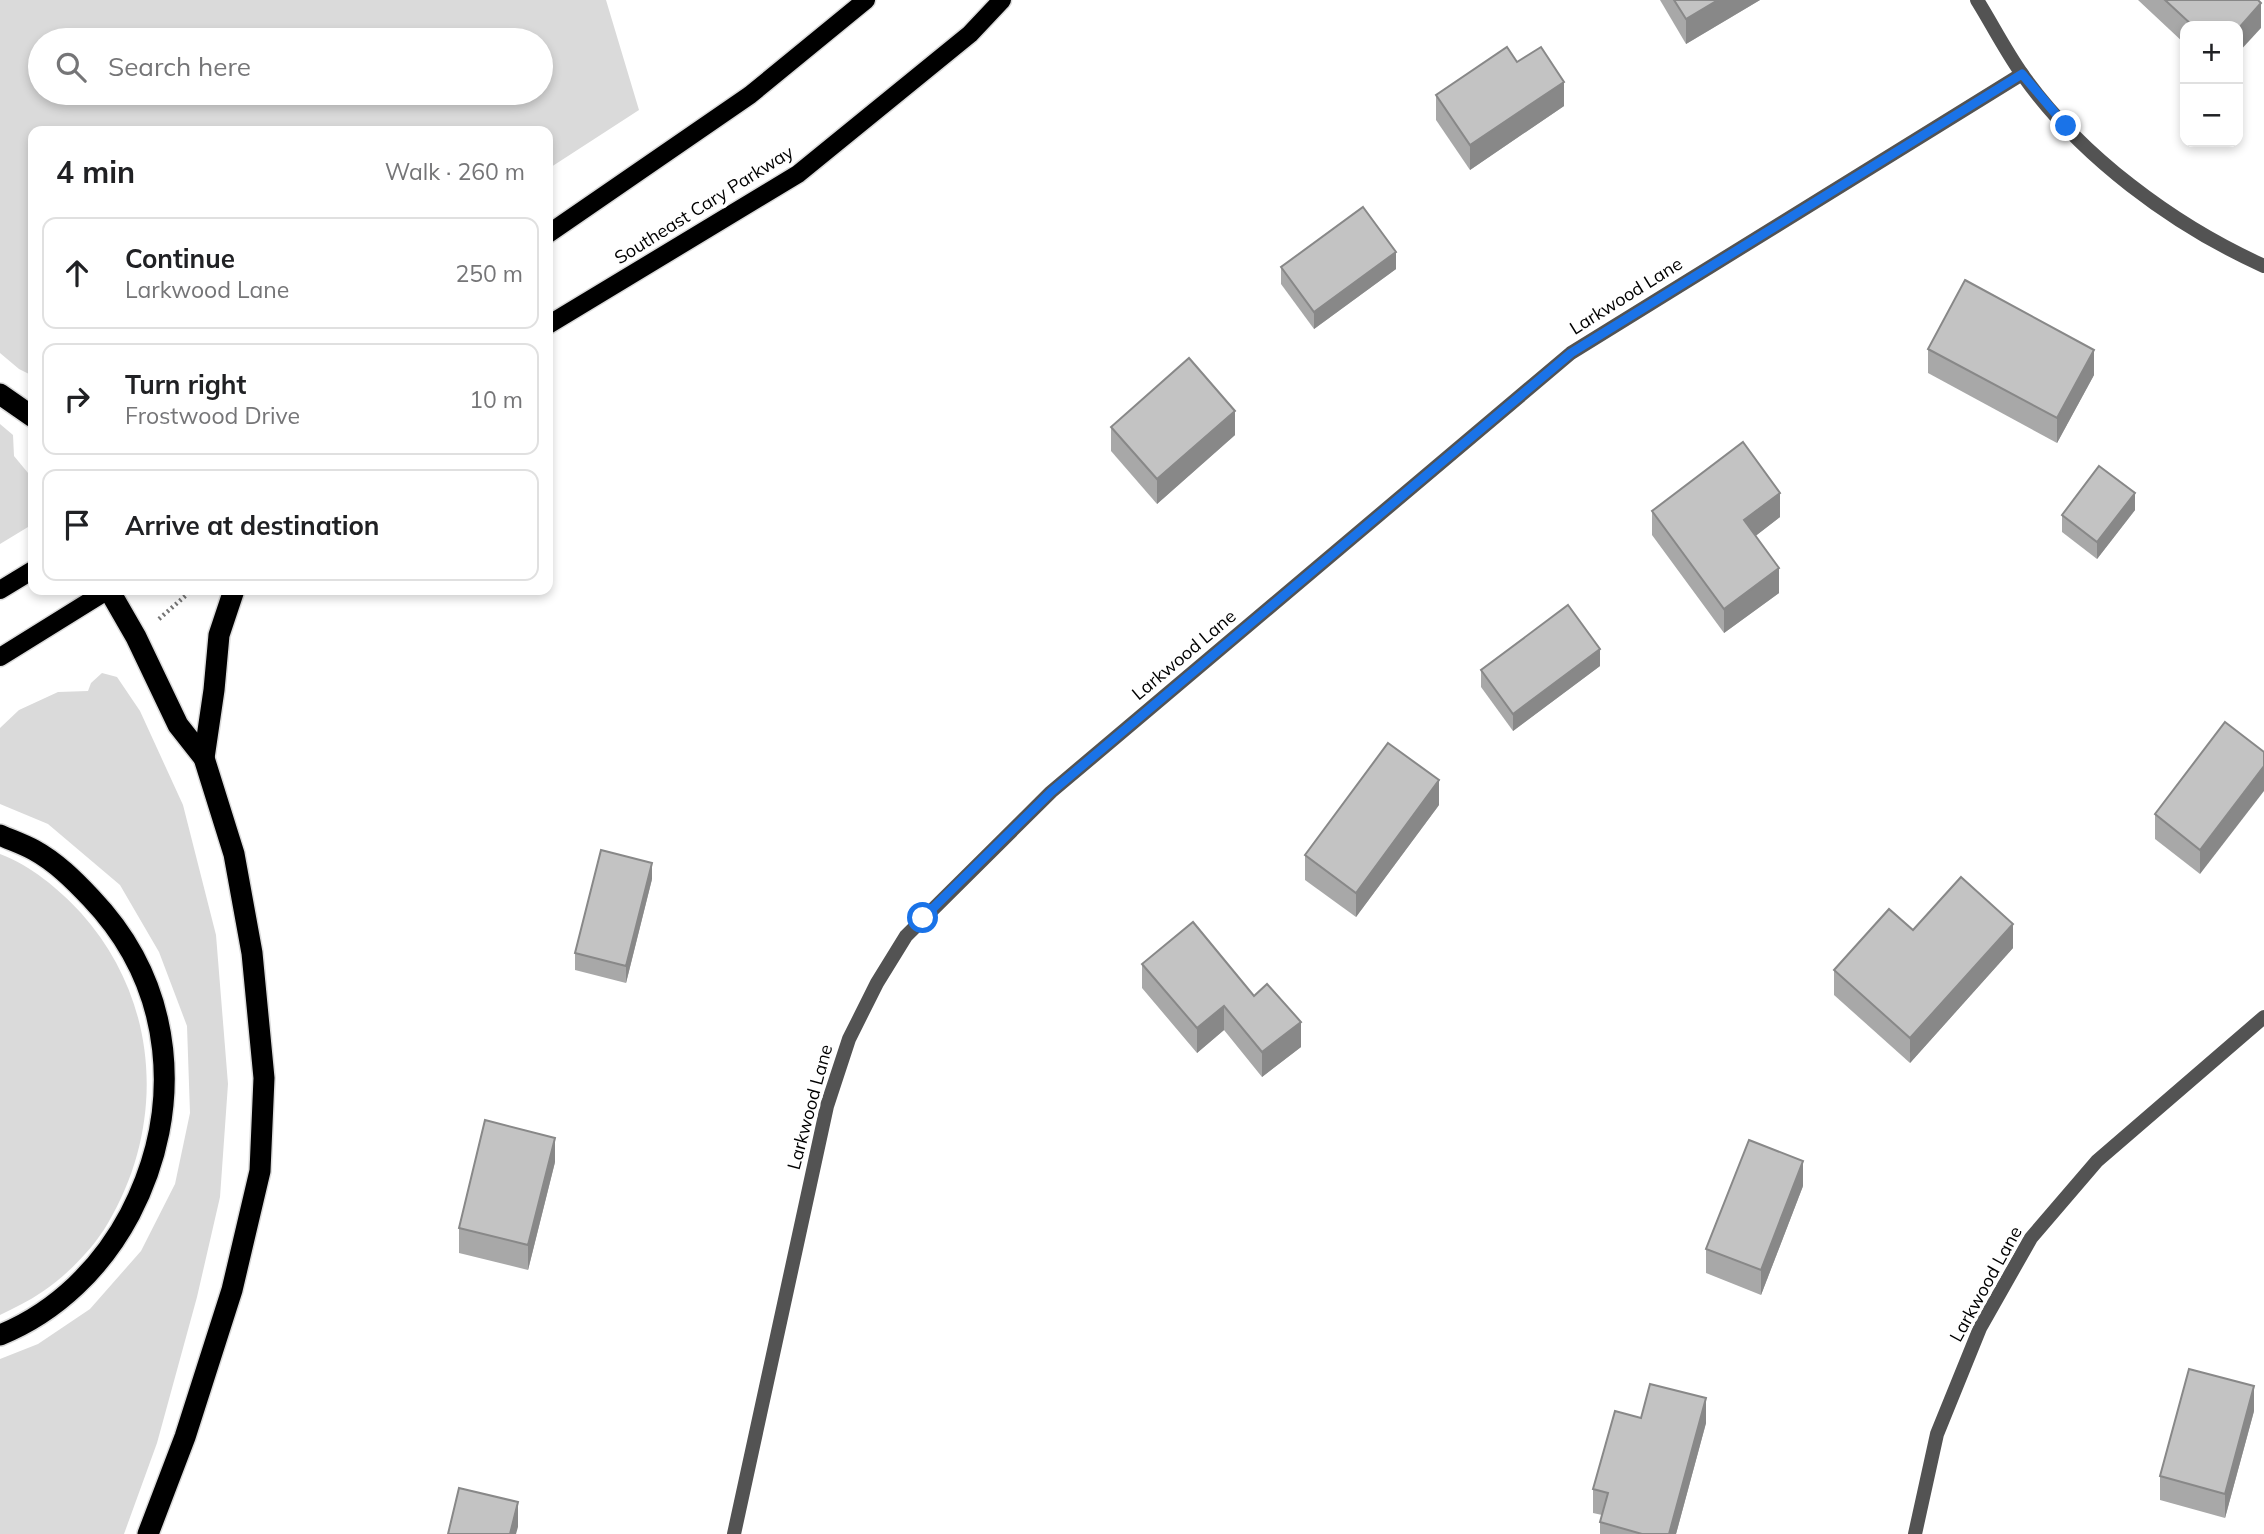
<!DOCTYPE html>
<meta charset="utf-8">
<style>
:root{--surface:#fff;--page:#f2f2f2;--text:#202124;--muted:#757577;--line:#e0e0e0}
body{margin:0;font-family:Mulish,sans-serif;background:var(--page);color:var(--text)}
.controls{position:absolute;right:21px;top:21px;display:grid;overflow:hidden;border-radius:14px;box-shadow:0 4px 10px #0003}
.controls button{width:63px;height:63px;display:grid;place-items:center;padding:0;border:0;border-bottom:2px solid var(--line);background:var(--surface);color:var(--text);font:35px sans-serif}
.stop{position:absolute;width:21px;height:21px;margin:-16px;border:5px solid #1a73e8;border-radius:50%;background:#fff}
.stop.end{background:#1a73e8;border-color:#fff;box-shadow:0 2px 7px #0008}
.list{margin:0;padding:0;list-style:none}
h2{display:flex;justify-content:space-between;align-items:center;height:91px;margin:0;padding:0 28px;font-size:30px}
h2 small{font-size:23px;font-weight:400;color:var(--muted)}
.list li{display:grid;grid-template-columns:46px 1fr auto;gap:21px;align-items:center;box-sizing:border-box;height:112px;margin:0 14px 14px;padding:0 14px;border:2px solid var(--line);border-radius:14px}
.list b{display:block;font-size:26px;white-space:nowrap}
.list p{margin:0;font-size:23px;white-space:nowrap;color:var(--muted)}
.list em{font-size:23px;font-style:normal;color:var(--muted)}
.icon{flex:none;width:38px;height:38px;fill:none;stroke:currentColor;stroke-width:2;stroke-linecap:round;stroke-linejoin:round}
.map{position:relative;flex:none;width:2264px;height:1534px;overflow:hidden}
.search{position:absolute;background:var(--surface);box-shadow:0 4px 10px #0003;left:28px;top:28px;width:525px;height:77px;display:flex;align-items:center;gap:18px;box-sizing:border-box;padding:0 24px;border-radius:38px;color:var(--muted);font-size:26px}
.panel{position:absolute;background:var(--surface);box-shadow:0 4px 10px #0003;left:28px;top:126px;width:525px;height:469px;border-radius:14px}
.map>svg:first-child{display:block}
</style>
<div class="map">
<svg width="2264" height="1534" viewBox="0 0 2264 1534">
<rect width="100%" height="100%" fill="#fff"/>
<g fill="#dadada" fill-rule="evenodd">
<path d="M 0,0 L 606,0 L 639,110 L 548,169 L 548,131 L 33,131 L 33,376 L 19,369 L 0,353 ZM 541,40 L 541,93 L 40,93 L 40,40 Z"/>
<path d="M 0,424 L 13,435 L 14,456 L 33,479 L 33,524 L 0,544 Z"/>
<path d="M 102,673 L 117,677 L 140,711 L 183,805 L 216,935 L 228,1084 L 220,1197 L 197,1297 L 157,1443 L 124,1534 L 0,1534 L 0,1359 L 38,1344 L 90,1309 L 141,1251 L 175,1184 L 190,1113 L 187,1026 L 159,952 L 120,885 L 48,824 L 0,804 L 0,728 L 19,710 L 58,692 L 88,691 L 91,683 Z"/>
<path d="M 0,854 C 30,865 59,889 81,913 C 159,1000 167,1123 108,1223 C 93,1249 66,1276 42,1292 C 29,1301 14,1308 0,1315 Z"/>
</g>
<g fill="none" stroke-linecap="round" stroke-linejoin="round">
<g stroke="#dbdbdb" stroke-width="21">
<g id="primary">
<path d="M 548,234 L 750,95 L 866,0"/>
<path d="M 548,325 L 798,174 L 970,34 L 1002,0"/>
<path d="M 0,590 L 33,570"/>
<path d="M 0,657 L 108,590"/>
</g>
</g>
<g stroke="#dbdbdb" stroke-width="24">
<g id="highway">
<path d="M 0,394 L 33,417"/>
<path d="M 109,590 L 136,637 L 178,725 L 204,758 L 234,854 L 252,953 L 264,1078 L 260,1171 L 232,1290 L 185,1437 L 148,1534"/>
<path d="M 204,758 L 214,690 L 219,635 L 234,590"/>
<path d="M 0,835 C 11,840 23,844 34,850 C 56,862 74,880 91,898 C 175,986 185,1108 130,1214 C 102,1267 57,1312 0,1335"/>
</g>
</g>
<path stroke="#757575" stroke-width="4.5" stroke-dasharray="2 3.5" stroke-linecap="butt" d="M 159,619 L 192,590"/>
<g stroke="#535353" stroke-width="14">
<path d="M 1977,0 C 1992,24 2005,50 2022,74 C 2080,156 2173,225 2264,266"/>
<path d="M 734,1534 L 827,1106 L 849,1039 L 877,983 L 906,936 L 1051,792 L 1571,353 L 2022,74"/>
<path d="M 1915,1534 L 1937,1434 L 1980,1328 L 2031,1238 L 2097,1161 L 2264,1017"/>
</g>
<use href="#primary" stroke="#000" stroke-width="18"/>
<use href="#highway" stroke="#000" stroke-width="21"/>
</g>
<g fill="#a8a8a8">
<path d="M 1660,0 L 1760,0 L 1686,44 Z"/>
<path d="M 2138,0 L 2258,0 L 2261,28 L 2238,26 L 2185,26 L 2185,44 Z"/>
<path d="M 1517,62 L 1564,106 L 1470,170 L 1436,120 L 1436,95 Z"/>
<path d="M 1281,267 L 1396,269 L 1314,329 L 1281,284 Z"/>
<path d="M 1928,349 L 2094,375 L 2057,443 L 1928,373 Z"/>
<path d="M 1111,427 L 1235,435 L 1157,504 L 1111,451 Z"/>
<path d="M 2135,510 L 2097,559 L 2062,532 L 2062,515 Z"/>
<path d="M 1652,511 L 1780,517 L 1755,536 L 1779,593 L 1724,633 L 1652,535 Z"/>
<path d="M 1600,666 L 1513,731 L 1481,687 L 1481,670 Z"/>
<path d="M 2225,722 L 2200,874 L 2155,839 L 2155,814 Z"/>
<path d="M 1439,805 L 1356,917 L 1305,880 L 1305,855 Z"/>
<path d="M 652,879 L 626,983 L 575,970 L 575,953 Z"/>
<path d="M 1913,930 L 2013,948 L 1910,1063 L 1834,995 L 1834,970 Z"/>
<path d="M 1142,964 L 1254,996 L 1301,1047 L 1262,1077 L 1224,1030 L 1197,1053 L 1142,988 Z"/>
<path d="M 555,1162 L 528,1270 L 459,1253 L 459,1228 Z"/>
<path d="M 1803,1186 L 1761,1295 L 1706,1273 L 1706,1249 Z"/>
<path d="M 2254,1411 L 2225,1518 L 2160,1500 L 2160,1476 Z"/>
<path d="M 1641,1418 L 1706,1423 L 1676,1534 L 1600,1534 L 1600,1522 L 1602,1515 L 1593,1513 L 1593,1489 Z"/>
</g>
<g fill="#888">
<path d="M 1718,0 L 1760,0 L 1686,44 L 1686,19 Z"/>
<path d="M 2261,3 L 2261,28 L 2238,53 L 2238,29 Z"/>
<path d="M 1564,82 L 1564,106 L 1470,170 L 1470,145 Z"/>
<path d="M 1396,252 L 1396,269 L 1314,329 L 1314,312 Z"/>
<path d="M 2094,350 L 2094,375 L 2057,443 L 2057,418 Z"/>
<path d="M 1235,411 L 1235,435 L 1157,504 L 1157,479 Z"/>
<path d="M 1780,493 L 1780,517 L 1744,545 L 1744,520 Z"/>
<path d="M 2135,493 L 2135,510 L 2097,559 L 2097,542 Z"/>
<path d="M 1779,568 L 1779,593 L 1724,633 L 1724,609 Z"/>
<path d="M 1600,649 L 1600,666 L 1513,731 L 1513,714 Z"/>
<path d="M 2264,766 L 2264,791 L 2200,874 L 2200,850 Z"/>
<path d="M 1439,780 L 1439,805 L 1356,917 L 1356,893 Z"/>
<path d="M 652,863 L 652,879 L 626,983 L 626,966 Z"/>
<path d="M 2013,924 L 2013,948 L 1910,1063 L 1910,1038 Z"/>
<path d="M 1224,1006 L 1224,1030 L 1197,1053 L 1197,1028 Z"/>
<path d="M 1301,1022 L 1301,1047 L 1262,1077 L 1262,1052 Z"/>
<path d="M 555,1138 L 555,1162 L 528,1270 L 528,1245 Z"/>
<path d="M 1803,1161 L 1803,1186 L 1761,1295 L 1761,1270 Z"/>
<path d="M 2254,1386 L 2254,1411 L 2225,1518 L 2225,1494 Z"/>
<path d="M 1706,1398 L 1706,1423 L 1676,1534 L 1669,1534 Z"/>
<path d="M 518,1502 L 518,1527 L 516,1534 L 510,1534 Z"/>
</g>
<g fill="#c3c3c3" stroke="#888" stroke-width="2">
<path d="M 1674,0 L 1718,0 L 1686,19 Z"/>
<path d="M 2165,0 L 2258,0 L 2261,3 L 2238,29 L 2238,26 L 2193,26 Z"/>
<path d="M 1507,47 L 1517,62 L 1541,47 L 1564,82 L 1470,145 L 1436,95 Z"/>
<path d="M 1363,207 L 1396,252 L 1314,312 L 1281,267 Z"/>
<path d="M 1965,280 L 2094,350 L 2057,418 L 1928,349 Z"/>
<path d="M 1189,358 L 1235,411 L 1157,479 L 1111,427 Z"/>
<path d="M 1743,442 L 1780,493 L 1744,520 L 1779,568 L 1724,609 L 1652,511 Z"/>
<path d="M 2099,466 L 2135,493 L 2097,542 L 2062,515 Z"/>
<path d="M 1568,605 L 1600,649 L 1513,714 L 1481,670 Z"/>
<path d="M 2225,722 L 2264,752 L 2264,766 L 2200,850 L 2155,814 Z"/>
<path d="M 1388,743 L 1439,780 L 1356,893 L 1305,855 Z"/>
<path d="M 601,850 L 652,863 L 626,966 L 575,953 Z"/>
<path d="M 1961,877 L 2013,924 L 1910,1038 L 1834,970 L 1889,909 L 1913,930 Z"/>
<path d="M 1193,922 L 1254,996 L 1267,984 L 1301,1022 L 1262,1052 L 1224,1006 L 1197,1028 L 1142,964 Z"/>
<path d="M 485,1120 L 555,1138 L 528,1245 L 459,1228 Z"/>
<path d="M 1749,1140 L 1803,1161 L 1761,1270 L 1706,1249 Z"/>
<path d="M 2189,1369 L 2254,1386 L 2225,1494 L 2160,1476 Z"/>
<path d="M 1650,1384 L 1706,1398 L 1669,1534 L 1642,1534 L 1600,1522 L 1608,1493 L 1593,1489 L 1615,1411 L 1641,1418 Z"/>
<path d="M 459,1488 L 518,1502 L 510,1534 L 448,1534 Z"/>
</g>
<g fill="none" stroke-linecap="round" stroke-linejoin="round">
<path stroke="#1a73e8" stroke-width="9" d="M 923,918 L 1051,792 L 1571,353 L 2022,74 L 2066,126"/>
</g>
<g text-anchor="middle" stroke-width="7" stroke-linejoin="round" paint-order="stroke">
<g font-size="18" fill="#000" stroke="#fff">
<text transform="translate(704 205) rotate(-32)" y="6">Southeast Cary Parkway</text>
<text transform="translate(1626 296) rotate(-32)" y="6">Larkwood Lane</text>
<text transform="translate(1184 655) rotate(-40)" y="6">Larkwood Lane</text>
<text transform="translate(810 1107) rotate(-75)" y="6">Larkwood Lane</text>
<text transform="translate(1986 1284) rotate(-61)" y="6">Larkwood Lane</text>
</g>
</g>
</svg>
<div class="controls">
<button>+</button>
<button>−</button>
</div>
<div class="stop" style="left:923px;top:918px"></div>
<div class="stop end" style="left:2066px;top:126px"></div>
<div class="search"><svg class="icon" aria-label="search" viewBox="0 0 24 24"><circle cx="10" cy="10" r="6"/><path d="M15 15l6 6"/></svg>Search here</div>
<section class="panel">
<h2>4 min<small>Walk · 260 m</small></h2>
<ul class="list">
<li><svg class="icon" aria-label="ahead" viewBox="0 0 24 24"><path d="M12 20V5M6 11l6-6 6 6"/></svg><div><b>Continue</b><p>Larkwood Lane</p></div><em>250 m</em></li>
<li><svg class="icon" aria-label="right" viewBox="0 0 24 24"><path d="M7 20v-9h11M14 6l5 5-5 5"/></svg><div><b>Turn right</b><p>Frostwood Drive</p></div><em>10 m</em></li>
<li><svg class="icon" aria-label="arrive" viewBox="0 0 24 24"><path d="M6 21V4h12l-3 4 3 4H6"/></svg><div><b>Arrive at destination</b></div></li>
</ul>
</section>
</div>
